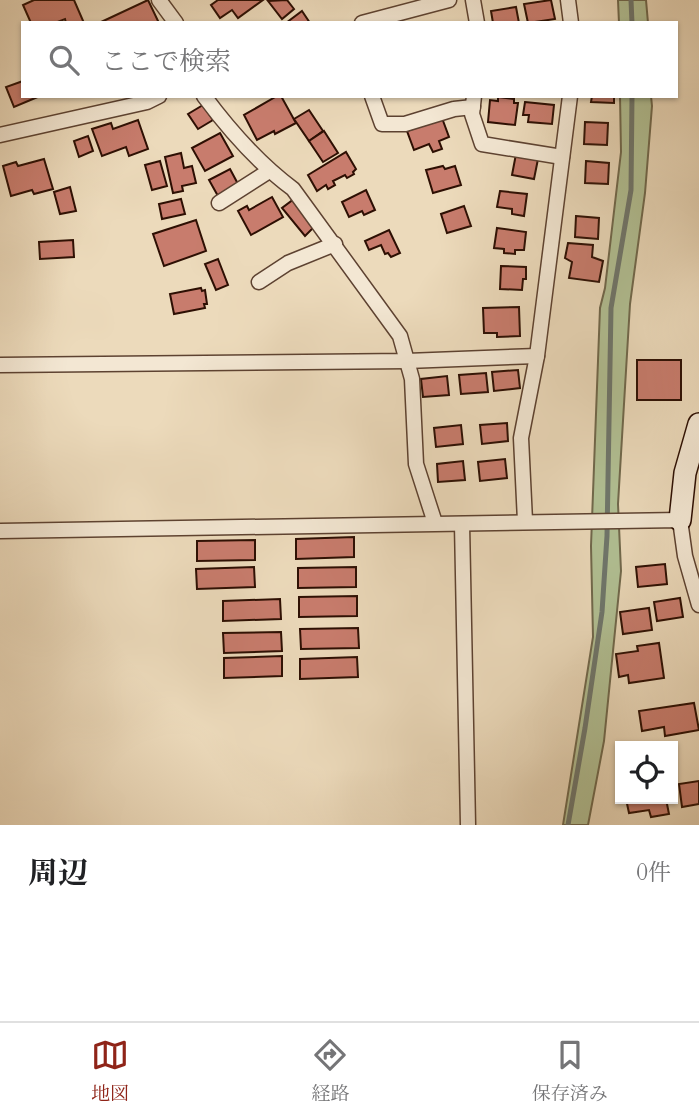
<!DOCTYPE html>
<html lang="ja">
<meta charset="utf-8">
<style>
:root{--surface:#fff;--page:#f2f2f2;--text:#202124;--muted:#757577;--line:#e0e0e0;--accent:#8f2418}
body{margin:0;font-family:Cardo,"Noto Serif JP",serif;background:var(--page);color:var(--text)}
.controls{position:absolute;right:21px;bottom:21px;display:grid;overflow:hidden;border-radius:0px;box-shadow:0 2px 5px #0004}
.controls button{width:63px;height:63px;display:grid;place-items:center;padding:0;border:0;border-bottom:2px solid var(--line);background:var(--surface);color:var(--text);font:35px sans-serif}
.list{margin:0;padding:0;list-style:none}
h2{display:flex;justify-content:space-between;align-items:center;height:91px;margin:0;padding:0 28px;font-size:30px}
h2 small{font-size:23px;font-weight:400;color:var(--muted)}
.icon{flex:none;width:38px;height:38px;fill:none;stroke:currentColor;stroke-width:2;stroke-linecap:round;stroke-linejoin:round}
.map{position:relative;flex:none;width:699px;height:825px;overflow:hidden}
.search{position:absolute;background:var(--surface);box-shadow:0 2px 5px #0004;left:21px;right:21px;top:21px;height:77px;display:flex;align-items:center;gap:18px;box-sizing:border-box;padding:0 24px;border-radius:0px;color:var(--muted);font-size:26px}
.sheet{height:196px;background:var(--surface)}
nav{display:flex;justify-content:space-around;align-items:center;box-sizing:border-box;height:98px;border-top:2px solid var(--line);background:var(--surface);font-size:19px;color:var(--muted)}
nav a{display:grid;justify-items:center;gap:4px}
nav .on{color:var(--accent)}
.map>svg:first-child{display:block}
</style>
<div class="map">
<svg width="699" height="825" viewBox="0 0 699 825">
<rect width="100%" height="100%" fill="#ecdabb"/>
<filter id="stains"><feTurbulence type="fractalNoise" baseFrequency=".00286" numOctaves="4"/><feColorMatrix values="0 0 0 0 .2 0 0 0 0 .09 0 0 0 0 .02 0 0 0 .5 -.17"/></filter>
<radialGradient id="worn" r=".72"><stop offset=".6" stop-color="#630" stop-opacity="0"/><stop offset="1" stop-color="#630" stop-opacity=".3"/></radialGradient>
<g fill="#b2c195" stroke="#70684c" stroke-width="2">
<path d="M 618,0 L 646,0 L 648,23 L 619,23 Z"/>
<path d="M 620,96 L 651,96 L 652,106 L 645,193 L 630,304 L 618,504 L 621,571 L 604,741 L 588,825 L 563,825 L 593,637 L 591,546 L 600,308 L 605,288 L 621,152 Z"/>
</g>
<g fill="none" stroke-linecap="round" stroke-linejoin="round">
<g stroke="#6e766c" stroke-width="5">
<path d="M 631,0 L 632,23"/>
<path d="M 568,825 L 585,728 L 602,612 L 607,536 L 611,308 L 631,190 L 632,96"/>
</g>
</g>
<g fill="#c87c6d" stroke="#2d0f03" stroke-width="2">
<path d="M 34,0 L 74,0 L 84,23 L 66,23 L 65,19 L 55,23 L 31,23 L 23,5 Z"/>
<path d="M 148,0 L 159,23 L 99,23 Z"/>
<path d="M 218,0 L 263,0 L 238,18 L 232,10 L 220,18 L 211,5 Z"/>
<path d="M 287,0 L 294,9 L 282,19 L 268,1 Z"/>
<path d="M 551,0 L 555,19 L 528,23 L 524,4 Z"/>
<path d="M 516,7 L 519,23 L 493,23 L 491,11 Z"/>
<path d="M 302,11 L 310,23 L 286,23 Z"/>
<path d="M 23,81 L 23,96 L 40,96 L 14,107 L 6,87 Z"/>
<path d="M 277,96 L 281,96 L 296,123 L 275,134 L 274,131 L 257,140 L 244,115 Z"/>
<path d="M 592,96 L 614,96 L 614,103 L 591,102 Z"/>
<path d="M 498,97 L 514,99 L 514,103 L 518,103 L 515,125 L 488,122 L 490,100 L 498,101 Z"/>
<path d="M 525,102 L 554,105 L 552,124 L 528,122 L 529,115 L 523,115 Z"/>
<path d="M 203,105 L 213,120 L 198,129 L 188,114 Z"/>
<path d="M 309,110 L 323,131 L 309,141 L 294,119 Z"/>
<path d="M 442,118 L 449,137 L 439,141 L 442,149 L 433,152 L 429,144 L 414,150 L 407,131 Z"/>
<path d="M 138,120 L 148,149 L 129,156 L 126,147 L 102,156 L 92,129 L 111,123 L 113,129 Z"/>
<path d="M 585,122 L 608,123 L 607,145 L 584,144 Z"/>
<path d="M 324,131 L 338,153 L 323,162 L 309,141 Z"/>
<path d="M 220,133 L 233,156 L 205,171 L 192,148 Z"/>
<path d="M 88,136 L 93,151 L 79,157 L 74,141 Z"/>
<path d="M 346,152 L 356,169 L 353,172 L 354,174 L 347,178 L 345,175 L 333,181 L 335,185 L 328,189 L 326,185 L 317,191 L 308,175 Z"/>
<path d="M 181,153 L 184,168 L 192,166 L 196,183 L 182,186 L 183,191 L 173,193 L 165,157 Z"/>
<path d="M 516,154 L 538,159 L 534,179 L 512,175 Z"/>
<path d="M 44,159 L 53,189 L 34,194 L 32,190 L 11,196 L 3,166 L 16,162 L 18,166 Z"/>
<path d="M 160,161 L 167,186 L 152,190 L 145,165 Z"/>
<path d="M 586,161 L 609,163 L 608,184 L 585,183 Z"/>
<path d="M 443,166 L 445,169 L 455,166 L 461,185 L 433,193 L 426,170 Z"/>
<path d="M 230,169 L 238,184 L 218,196 L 209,180 Z"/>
<path d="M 70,187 L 76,211 L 60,214 L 54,192 Z"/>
<path d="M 366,190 L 375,210 L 364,215 L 362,211 L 349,217 L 342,202 Z"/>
<path d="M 500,191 L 527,194 L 524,216 L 512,214 L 512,209 L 497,207 Z"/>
<path d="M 272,197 L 283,217 L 251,235 L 238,211 L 247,206 L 249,210 Z"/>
<path d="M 181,199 L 185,214 L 162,219 L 159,204 Z"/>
<path d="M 294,199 L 315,226 L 305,236 L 282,208 Z"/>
<path d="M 464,206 L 471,226 L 447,233 L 441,214 Z"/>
<path d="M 576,216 L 599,218 L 598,239 L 575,237 Z"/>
<path d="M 196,220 L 206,251 L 164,266 L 153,234 Z"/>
<path d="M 497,228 L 526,232 L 524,250 L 515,250 L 515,254 L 504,253 L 504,249 L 494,248 Z"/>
<path d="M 389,230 L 400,253 L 391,257 L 388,253 L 385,254 L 381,245 L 369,250 L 365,241 Z"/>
<path d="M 73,240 L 74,257 L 40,259 L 39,242 Z"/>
<path d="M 568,243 L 593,245 L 592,257 L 603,261 L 599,282 L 569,278 L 572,262 L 565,258 Z"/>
<path d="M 218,259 L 228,285 L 216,290 L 205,264 Z"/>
<path d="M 501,266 L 526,267 L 526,279 L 523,279 L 522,290 L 500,289 Z"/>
<path d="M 201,288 L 202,291 L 205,290 L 207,304 L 204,304 L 205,308 L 174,314 L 170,294 Z"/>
<path d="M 519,307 L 520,336 L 497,337 L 497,333 L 484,333 L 483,308 Z"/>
<rect x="637" y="360" width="44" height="40"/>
<path d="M 518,370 L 520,388 L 494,391 L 492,372 Z"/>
<path d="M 486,373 L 488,392 L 461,394 L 459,375 Z"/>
<path d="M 447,376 L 449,395 L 423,397 L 421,379 Z"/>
<path d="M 507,423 L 508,441 L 482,444 L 480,425 Z"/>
<path d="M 461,425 L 463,444 L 436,447 L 434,428 Z"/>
<path d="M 505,459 L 507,478 L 480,481 L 478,462 Z"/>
<path d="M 463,461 L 465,480 L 438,482 L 437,464 Z"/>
<path d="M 354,537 L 354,557 L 296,559 L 296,539 Z"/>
<path d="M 255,540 L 255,560 L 197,561 L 197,541 Z"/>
<path d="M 665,564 L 667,584 L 638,587 L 636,567 Z"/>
<path d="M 254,567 L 255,587 L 197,589 L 196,569 Z"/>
<path d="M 356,567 L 356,587 L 298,588 L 298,568 Z"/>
<path d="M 357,596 L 357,616 L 299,617 L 299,597 Z"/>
<path d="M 680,598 L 683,617 L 657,621 L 654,602 Z"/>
<path d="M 280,599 L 281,619 L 223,621 L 223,601 Z"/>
<path d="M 649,608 L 652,630 L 623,634 L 620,612 Z"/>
<path d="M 358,628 L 359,648 L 301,649 L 300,629 Z"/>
<path d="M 281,632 L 282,651 L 224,653 L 223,633 Z"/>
<path d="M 659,643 L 664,678 L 629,683 L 628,675 L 619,677 L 616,654 L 638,651 L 637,646 Z"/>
<path d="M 282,656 L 282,676 L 224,678 L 224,658 Z"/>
<path d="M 357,657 L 358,677 L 300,679 L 300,659 Z"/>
<path d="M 694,703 L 699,730 L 665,736 L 664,727 L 642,731 L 639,711 Z"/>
<path d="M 699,781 L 699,804 L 682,807 L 679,784 Z"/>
<path d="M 626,799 L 666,799 L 669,814 L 651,817 L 649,810 L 629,813 Z"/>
</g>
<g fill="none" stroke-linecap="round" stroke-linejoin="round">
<g stroke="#5d4231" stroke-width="17">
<g id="street">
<path d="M 159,0 L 176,23"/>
<path d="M 473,0 L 477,23"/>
<path d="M 568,0 L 571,23"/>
<path d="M 362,23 L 449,0"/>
<path d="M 204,96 C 230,131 258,163 293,189 L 400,336 L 412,379 L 416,464 L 435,523"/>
<path d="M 372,96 L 382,124 L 405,124 L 454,109 L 473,107"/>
<path d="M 474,96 L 472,114 L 482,144 L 562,157"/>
<path d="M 0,135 L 147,102 L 159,96"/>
<path d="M 219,203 L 269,171"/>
<path d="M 259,282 L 288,263 L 335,244"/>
<path d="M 0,365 L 407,361 L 537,356"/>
<path d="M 525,521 L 521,438 L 537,356 L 570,96"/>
<path d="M 462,524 L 468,825"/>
<path d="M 0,531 L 680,520 L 685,556 L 699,605"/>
</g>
</g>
<g stroke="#2d0f03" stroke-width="24">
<path id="secondary" d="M 680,520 L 685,473 L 699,424"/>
</g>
<use href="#street" stroke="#f3e7d3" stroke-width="14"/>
<use href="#secondary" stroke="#f3e7d3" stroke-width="21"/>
</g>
<rect width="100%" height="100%" filter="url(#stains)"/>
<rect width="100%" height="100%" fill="url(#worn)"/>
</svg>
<div class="controls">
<button><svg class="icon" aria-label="locate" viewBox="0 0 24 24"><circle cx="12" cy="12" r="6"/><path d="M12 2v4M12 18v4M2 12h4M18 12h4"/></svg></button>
</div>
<div class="search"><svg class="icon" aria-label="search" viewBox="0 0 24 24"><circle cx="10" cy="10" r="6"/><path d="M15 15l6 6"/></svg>ここで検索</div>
</div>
<section class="sheet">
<h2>周辺<small>0件</small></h2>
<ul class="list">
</ul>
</section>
<nav>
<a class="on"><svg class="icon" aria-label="map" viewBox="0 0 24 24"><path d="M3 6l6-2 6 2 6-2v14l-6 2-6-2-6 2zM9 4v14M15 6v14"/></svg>地図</a>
<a><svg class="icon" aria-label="directions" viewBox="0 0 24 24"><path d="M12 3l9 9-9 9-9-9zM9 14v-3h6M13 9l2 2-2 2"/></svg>経路</a>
<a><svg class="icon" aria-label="saved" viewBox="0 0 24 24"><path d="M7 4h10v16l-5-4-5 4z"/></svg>保存済み</a>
</nav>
